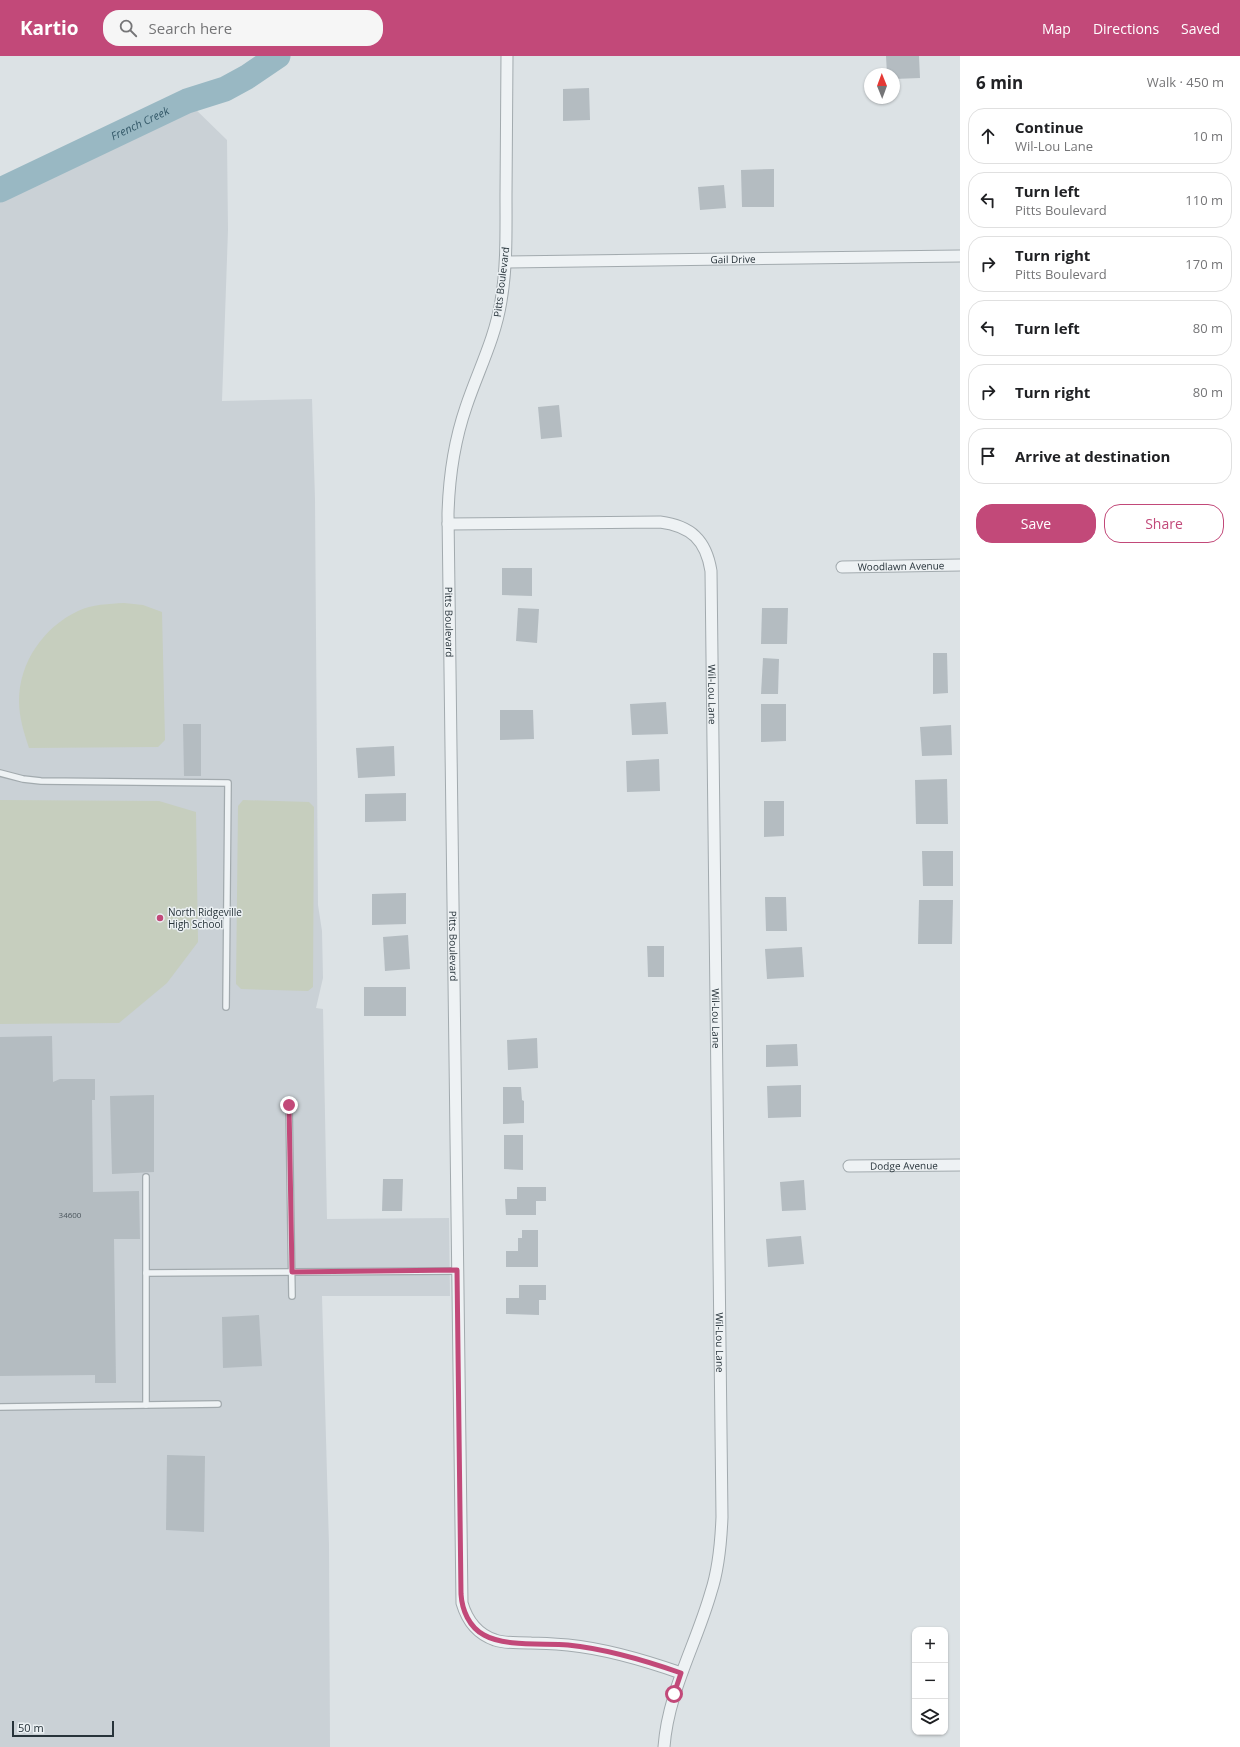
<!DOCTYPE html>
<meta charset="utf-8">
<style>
:root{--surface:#fff;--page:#f6f6f6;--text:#202124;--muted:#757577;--line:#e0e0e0;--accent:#c24979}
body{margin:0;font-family:"Open Sans",sans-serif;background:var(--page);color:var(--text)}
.controls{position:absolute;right:12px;bottom:12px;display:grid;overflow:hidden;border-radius:8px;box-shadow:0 1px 3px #0004}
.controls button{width:36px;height:36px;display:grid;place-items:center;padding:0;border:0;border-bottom:1px solid var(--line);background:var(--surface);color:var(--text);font:20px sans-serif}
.compass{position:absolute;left:864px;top:12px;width:36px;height:36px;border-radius:50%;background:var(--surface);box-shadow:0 1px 3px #0004;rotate:359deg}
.scale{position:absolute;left:12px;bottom:10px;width:102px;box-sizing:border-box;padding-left:4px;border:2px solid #27333a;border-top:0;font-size:11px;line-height:14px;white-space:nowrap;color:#27333a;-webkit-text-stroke:3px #ebf0f3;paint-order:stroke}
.stop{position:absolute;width:12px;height:12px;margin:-9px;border:3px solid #c24979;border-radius:50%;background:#fff}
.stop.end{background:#c24979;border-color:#fff;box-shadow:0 1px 4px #0008}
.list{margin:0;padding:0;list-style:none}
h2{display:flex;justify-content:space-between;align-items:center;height:52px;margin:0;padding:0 16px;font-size:17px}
h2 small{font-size:13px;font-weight:400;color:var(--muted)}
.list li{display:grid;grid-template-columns:26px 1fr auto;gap:12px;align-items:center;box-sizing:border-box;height:56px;margin:0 8px 8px;padding:0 8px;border:1px solid var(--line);border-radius:16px}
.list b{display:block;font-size:15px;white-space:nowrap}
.list p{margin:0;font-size:13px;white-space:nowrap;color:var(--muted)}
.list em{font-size:13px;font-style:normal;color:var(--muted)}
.actions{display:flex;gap:8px;padding:12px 16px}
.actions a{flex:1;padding:9px 0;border:1px solid var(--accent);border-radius:16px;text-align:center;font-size:14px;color:var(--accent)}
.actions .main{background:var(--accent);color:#fff}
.icon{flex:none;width:22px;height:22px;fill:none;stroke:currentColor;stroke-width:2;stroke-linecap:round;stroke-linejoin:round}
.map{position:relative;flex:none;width:960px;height:1691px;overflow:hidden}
header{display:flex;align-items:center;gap:24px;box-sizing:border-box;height:56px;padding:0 20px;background:var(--accent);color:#fff}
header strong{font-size:19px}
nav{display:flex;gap:22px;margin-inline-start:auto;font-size:14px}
.search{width:280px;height:36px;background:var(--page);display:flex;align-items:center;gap:10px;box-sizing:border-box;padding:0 14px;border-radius:16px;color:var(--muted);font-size:15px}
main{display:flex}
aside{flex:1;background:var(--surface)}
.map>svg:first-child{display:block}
</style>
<header>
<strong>Kartio</strong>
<div class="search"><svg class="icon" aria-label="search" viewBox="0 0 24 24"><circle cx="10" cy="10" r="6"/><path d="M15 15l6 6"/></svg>Search here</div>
<nav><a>Map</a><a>Directions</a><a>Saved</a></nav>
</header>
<main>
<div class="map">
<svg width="960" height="1691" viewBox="0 0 960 1691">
<rect width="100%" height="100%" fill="#dce2e5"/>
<path fill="#cad1d6" d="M 187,45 L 227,84 L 228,174 L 222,345 L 312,343 L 315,443 L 318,849 L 322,875 L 323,922 L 316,952 L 323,953 L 327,1163 L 449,1162 L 450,1240 L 322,1240 L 329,1489 L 330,1691 L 0,1691 L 0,134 Z"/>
<g fill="#c6cebe">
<path d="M 124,547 L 143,549 L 162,556 L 165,684 L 158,691 L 29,692 C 24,677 19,661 19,645 C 19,606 44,571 78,555 C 92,548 109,548 124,547 Z"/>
<path d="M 0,744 L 159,745 L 196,756 L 198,886 L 167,927 L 119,967 L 0,968 Z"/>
<path d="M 243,744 L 309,746 L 314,751 L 313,931 L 308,935 L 241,933 L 236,928 L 238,750 Z"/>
</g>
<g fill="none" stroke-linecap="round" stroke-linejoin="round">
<path stroke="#99b8c3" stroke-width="25" id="s1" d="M 0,134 L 187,45 L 225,33 L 247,21 L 278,0"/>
</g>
<g fill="#b4bcc1">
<path d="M 886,0 L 919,0 L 920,22 L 894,23 L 894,18 L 887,18 Z"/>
<path d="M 589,32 L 590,64 L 563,65 L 563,33 Z"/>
<path d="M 774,113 L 774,151 L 742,151 L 741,114 Z"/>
<path d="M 724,129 L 726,152 L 700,154 L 698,131 Z"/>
<path d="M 559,349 L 562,381 L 541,383 L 538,351 Z"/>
<path d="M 502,512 L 532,512 L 532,540 L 502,539 Z"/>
<path d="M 518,552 L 539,553 L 537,587 L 516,585 Z"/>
<path d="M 762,552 L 788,552 L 787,588 L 761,588 Z"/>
<path d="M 933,597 L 947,597 L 948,637 L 933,638 Z"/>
<path d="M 763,602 L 779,603 L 778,638 L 761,638 Z"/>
<path d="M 666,646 L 668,678 L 632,679 L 630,648 Z"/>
<path d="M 761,648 L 786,648 L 786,685 L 761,686 Z"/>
<path d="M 500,654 L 533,654 L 534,683 L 500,684 Z"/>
<path d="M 183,668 L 201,668 L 201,720 L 184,720 Z"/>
<path d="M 951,669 L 952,699 L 922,700 L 920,671 Z"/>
<path d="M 394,690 L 395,720 L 358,722 L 356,692 Z"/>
<path d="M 659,703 L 660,735 L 627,736 L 626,705 Z"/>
<path d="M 947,723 L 948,768 L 916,768 L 915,724 Z"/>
<path d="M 406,737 L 406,765 L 365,766 L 365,738 Z"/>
<path d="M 764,745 L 784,745 L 784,780 L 764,781 Z"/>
<path d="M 922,795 L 953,795 L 953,830 L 923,830 Z"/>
<path d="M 406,837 L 406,868 L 372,869 L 372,838 Z"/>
<path d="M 765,841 L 786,841 L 787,875 L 766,875 Z"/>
<path d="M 919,844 L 953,844 L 952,888 L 918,888 Z"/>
<path d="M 408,879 L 410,913 L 385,915 L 383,881 Z"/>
<path d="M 647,890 L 664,890 L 664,921 L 648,921 Z"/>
<path d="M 802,891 L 804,921 L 767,923 L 765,893 Z"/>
<rect x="364" y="931" width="42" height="29"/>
<path d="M 52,980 L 53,1026 L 60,1023 L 95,1023 L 95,1044 L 92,1044 L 93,1136 L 139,1135 L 140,1183 L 114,1183 L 116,1327 L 95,1327 L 95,1319 L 0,1320 L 0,981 Z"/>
<path d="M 537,982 L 538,1012 L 508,1014 L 507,984 Z"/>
<path d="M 797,988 L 798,1010 L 766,1011 L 766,989 Z"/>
<path d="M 801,1029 L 801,1061 L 768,1062 L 767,1030 Z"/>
<path d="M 503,1031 L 521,1031 L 522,1044 L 524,1045 L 524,1067 L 503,1068 Z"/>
<path d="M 154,1039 L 154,1116 L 112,1118 L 110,1040 Z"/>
<path d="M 504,1079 L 523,1079 L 523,1114 L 504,1113 Z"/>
<path d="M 383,1123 L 403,1123 L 402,1155 L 382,1155 Z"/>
<path d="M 804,1124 L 806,1154 L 782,1155 L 780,1126 Z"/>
<path d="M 517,1131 L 546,1131 L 546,1145 L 536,1145 L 536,1159 L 506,1159 L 505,1143 L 517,1143 Z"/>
<path d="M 522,1174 L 538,1174 L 538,1211 L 506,1211 L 506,1195 L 518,1195 L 518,1182 L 522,1182 Z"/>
<path d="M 801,1180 L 804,1208 L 768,1211 L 766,1183 Z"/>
<path d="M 519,1229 L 546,1229 L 546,1244 L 539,1244 L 539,1259 L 506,1258 L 506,1242 L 519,1242 Z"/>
<path d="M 259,1259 L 262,1310 L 223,1312 L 222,1261 Z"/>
<path d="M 167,1399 L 205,1400 L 204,1476 L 166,1474 Z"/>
</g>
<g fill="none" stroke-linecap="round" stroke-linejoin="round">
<g stroke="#a2aaae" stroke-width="8">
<g id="lane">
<path d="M 0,717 L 23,723 L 41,725 L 228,727 L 226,951"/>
<path d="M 289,1049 L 292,1240"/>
<path d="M 146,1217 L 146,1121"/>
<path d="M 146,1349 L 218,1348"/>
<path d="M 0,1351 L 146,1349 L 146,1217 L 457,1215"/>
</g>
</g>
<g stroke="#a2aaae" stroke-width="13">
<g id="street">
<path id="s2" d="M 507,0 C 507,46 506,93 506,139 C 506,175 507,210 501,245 C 495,283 478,315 466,351 C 454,386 449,421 448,458 L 462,1547 C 467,1564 477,1578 495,1584 C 506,1588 519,1586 531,1587 C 543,1587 556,1588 568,1589 C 607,1593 644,1604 681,1617"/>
<path id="s3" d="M 506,206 L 960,200"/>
<path id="s4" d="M 448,468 L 660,466 C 691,470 706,484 711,515 L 722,1461 C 721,1486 719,1512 711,1536 C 696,1589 668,1636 664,1691"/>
<path id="s5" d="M 842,511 L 960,509"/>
<path id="s6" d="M 849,1110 L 960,1109"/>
</g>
</g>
<use href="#lane" stroke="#eef2f4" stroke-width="5.5"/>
<use href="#street" stroke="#eef2f4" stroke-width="11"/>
</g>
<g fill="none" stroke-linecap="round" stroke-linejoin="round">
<path stroke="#c24979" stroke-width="5" d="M 289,1049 L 292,1216 L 457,1214 L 461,1538 C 462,1554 469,1571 484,1579 C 505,1591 543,1587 568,1589 C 607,1593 644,1604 681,1617 L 674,1638"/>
</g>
<circle fill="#c24979" stroke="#ebf0f3" stroke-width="1.5" cx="160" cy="862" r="4"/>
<g text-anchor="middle" stroke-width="3" stroke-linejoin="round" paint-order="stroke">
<g font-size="8" fill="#4a555c">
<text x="70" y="1162">34600</text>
</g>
<g font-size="10" fill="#27333a" stroke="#ebf0f3">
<text dy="4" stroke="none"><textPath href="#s3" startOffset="227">Gail Drive</textPath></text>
<text transform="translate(501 226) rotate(-83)" y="4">Pitts Boulevard</text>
<text dy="4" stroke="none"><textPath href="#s5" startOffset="59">Woodlawn Avenue</textPath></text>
<text dy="4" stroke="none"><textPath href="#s2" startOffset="574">Pitts Boulevard</textPath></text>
<text dy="4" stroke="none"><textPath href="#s4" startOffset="413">Wil-Lou Lane</textPath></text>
<text dy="4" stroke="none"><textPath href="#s2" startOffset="898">Pitts Boulevard</textPath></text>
<text dy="4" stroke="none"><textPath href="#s4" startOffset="737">Wil-Lou Lane</textPath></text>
<text dy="4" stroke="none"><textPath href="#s6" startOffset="55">Dodge Avenue</textPath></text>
<text dy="4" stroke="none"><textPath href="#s4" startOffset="1061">Wil-Lou Lane</textPath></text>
</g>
<g font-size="10" fill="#27333a" stroke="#ebf0f3" text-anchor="start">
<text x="168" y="860">North Ridgeville<tspan x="168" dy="12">High School</tspan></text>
</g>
<g font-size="11" font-style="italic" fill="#355a6a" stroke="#ebf0f3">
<text dy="4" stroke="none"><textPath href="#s1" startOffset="155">French Creek</textPath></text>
</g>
</g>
</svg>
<div class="controls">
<button>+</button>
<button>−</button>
<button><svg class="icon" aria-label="layers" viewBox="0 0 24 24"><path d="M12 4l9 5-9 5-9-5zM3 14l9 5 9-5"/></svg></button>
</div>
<svg class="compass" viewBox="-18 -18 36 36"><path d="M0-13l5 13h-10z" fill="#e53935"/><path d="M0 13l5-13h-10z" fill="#757577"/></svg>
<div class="scale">50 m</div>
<div class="stop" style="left:674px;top:1638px"></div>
<div class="stop end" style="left:289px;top:1049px"></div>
</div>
<aside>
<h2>6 min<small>Walk · 450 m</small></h2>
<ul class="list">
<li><svg class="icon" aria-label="ahead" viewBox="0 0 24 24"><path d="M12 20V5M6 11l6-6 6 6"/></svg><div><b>Continue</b><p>Wil-Lou Lane</p></div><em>10 m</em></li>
<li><svg class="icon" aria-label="left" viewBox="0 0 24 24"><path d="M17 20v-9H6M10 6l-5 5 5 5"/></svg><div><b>Turn left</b><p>Pitts Boulevard</p></div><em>110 m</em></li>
<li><svg class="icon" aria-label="right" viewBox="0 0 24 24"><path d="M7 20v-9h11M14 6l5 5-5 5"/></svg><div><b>Turn right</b><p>Pitts Boulevard</p></div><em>170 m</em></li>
<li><svg class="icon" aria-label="left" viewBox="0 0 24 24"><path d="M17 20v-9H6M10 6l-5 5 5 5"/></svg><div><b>Turn left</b></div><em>80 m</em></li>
<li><svg class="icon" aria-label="right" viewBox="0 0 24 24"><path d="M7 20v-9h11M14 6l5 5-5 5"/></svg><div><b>Turn right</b></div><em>80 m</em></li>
<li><svg class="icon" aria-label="arrive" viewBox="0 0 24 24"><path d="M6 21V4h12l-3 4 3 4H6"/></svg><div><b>Arrive at destination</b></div></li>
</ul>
<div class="actions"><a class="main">Save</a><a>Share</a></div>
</aside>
</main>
